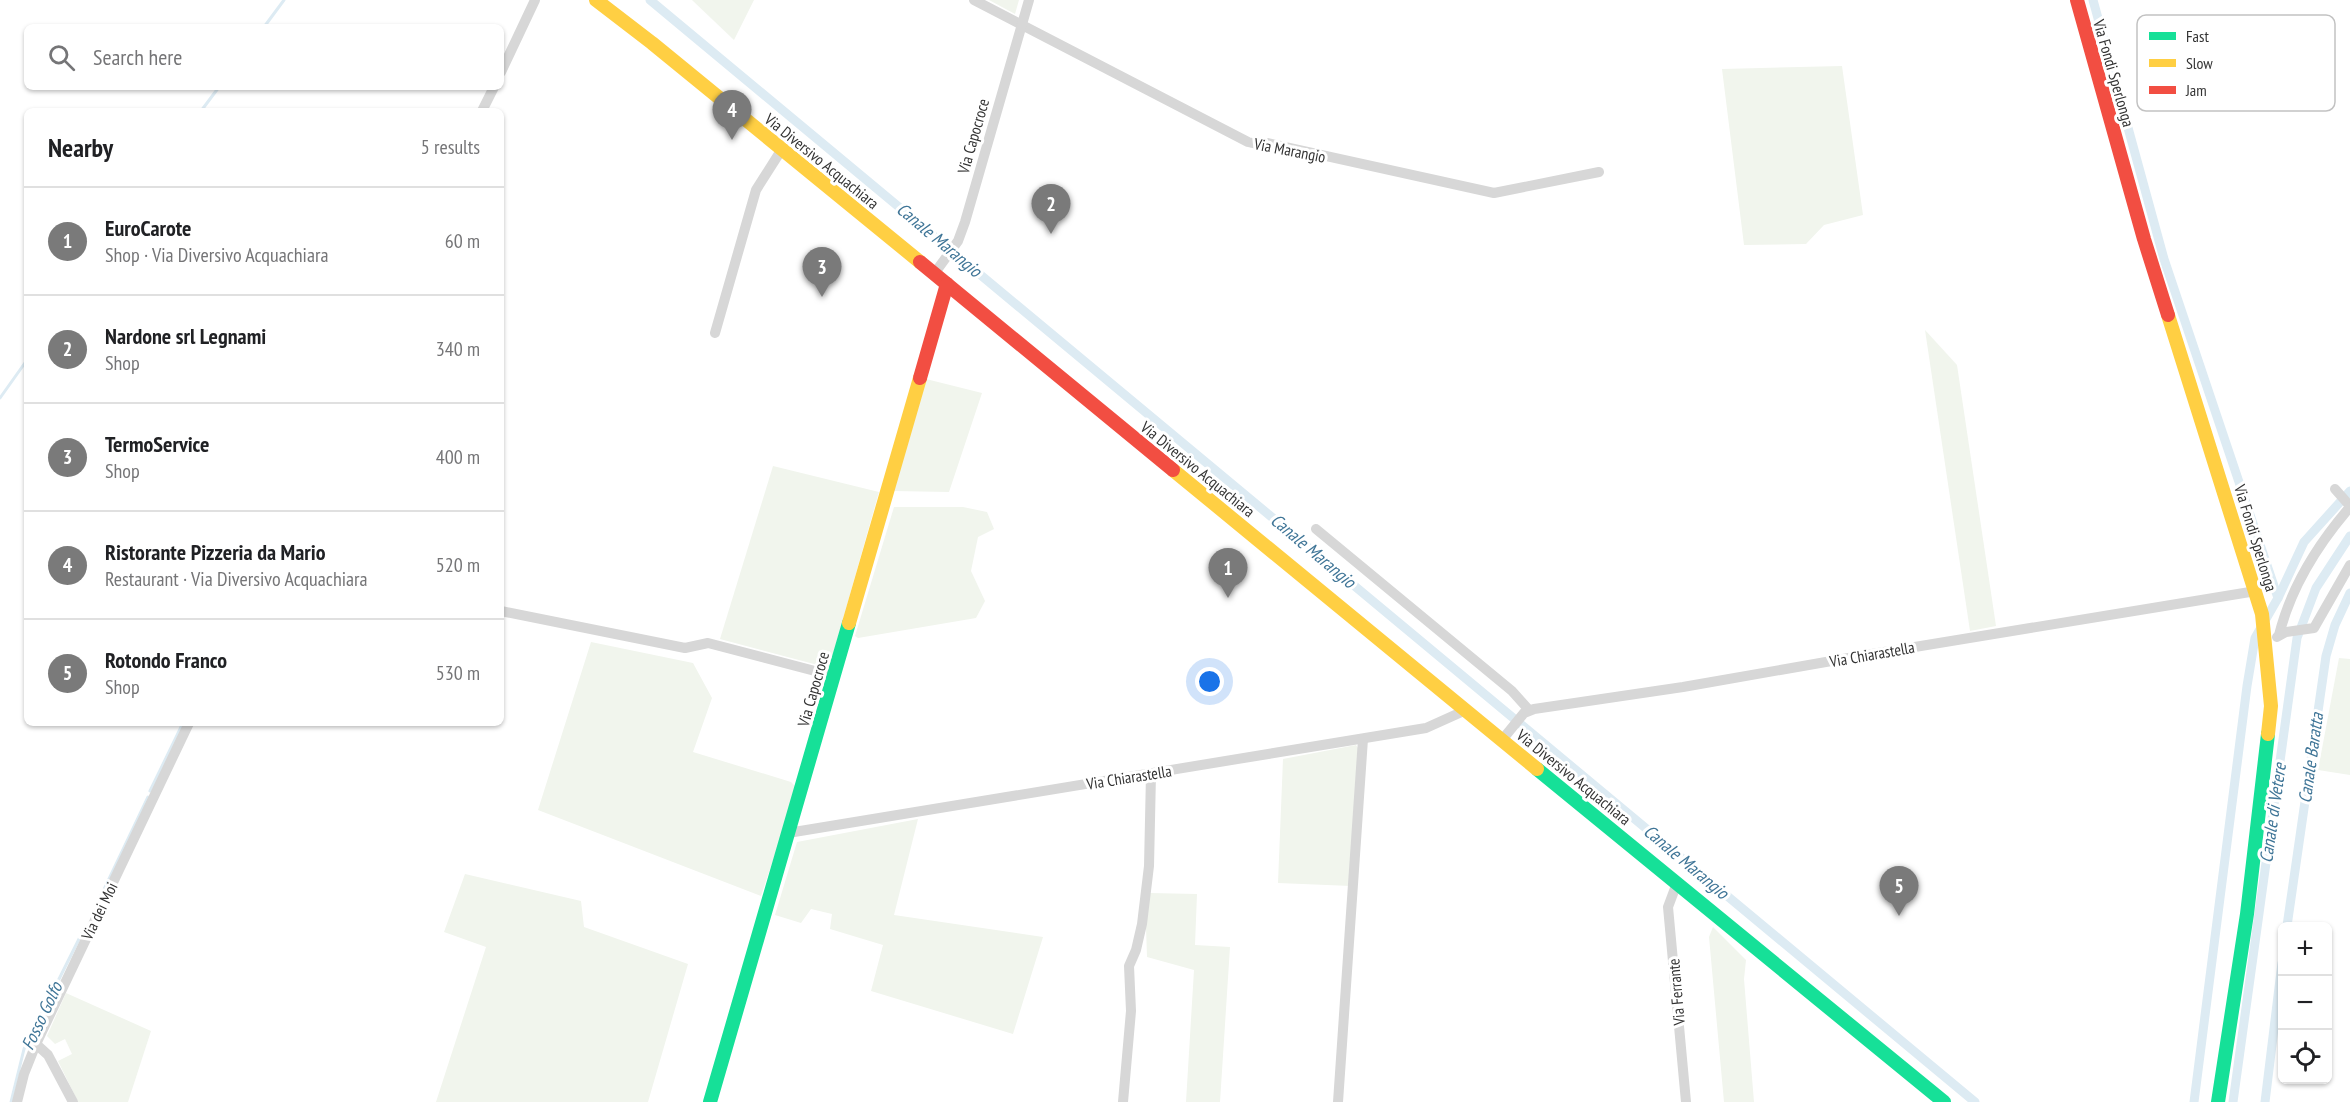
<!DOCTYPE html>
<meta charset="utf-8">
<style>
:root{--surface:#fff;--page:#f2f2f2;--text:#202124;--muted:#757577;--line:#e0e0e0;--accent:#7a7a7a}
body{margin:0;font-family:"PT Sans Narrow",sans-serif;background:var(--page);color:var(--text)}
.controls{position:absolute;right:18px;bottom:18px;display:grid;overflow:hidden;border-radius:9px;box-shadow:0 2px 4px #0004}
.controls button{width:54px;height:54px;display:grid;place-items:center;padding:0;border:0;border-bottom:2px solid var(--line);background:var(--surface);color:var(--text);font:30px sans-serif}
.you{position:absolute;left:1210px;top:682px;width:21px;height:21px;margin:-15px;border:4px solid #fff;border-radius:50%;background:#1a73e8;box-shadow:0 0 0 9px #1a73e833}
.badge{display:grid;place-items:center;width:39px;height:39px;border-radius:50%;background:var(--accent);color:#fff;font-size:20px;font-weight:700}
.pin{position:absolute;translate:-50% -50px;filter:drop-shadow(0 2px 3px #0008)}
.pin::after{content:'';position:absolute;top:32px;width:21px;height:18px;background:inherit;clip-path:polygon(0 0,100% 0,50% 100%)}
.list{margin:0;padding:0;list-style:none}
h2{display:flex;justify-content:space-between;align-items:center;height:78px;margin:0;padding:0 24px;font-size:26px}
h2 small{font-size:20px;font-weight:400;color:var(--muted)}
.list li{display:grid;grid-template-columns:39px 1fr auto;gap:18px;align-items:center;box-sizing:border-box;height:108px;padding:0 24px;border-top:2px solid var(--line)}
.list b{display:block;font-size:22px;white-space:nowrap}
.list p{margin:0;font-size:20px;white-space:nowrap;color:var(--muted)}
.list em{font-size:20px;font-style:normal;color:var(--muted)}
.icon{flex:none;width:33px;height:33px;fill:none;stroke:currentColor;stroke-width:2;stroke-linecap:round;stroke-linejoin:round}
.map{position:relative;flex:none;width:2350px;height:1102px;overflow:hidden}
.search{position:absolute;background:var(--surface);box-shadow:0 2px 4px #0004;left:24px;top:24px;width:480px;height:66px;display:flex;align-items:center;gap:15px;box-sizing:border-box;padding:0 21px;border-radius:9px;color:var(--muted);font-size:22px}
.panel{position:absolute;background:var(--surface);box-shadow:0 2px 4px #0004;left:24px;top:108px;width:480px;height:618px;border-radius:9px}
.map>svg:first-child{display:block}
</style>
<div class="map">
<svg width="2350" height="1102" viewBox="0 0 2350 1102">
<rect width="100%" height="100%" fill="#fff"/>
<g fill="#f1f5ed">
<path d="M 692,0 L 754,0 L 734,40 Z"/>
<path d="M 989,0 L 1019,0 L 1015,14 Z"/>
<path d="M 1842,66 L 1863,215 L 1824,225 L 1806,244 L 1744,245 L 1722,69 Z"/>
<path d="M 1925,330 L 1957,365 L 1996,626 L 1970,631 Z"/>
<path d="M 926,379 L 982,393 L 949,492 L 893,491 Z"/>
<path d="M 773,466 L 879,492 L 829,668 L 720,639 Z"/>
<path d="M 894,507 L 963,507 L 987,512 L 994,529 L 978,537 L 971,571 L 985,601 L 976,618 L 858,638 L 855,636 Z"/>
<path d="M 591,642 L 693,663 L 712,698 L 693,752 L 791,782 L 797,788 L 761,896 L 538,810 Z"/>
<path d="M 2339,658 L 2350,659 L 2350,775 L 2318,770 Z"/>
<path d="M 1356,745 L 1360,751 L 1351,886 L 1278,883 L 1283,759 Z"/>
<path d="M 918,819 L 894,915 L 1043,937 L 1013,1034 L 871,991 L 883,945 L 830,929 L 832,914 L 811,909 L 801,923 L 775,915 L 797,842 Z"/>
<path d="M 465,874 L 581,901 L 584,927 L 688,964 L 648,1102 L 436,1102 L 486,947 L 444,932 Z"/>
<path d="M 1150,893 L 1197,894 L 1195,945 L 1230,947 L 1220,1102 L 1186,1102 L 1194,970 L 1147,957 L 1146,927 Z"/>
<path d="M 1713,927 L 1746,960 L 1744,979 L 1754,1102 L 1724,1102 L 1709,937 Z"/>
<path d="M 66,993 L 151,1031 L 128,1102 L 78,1102 L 58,1061 L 72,1054 L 65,1039 L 55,1044 L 47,1036 Z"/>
</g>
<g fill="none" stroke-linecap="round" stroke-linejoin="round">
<g stroke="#ddebf3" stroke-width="3">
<path d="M 264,27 L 284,0"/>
<path d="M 201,111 L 219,87"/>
<path d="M 0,398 L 27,360"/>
<path d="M 150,791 L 183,723"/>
<path d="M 99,900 L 148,797"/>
<path d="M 11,1102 L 24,1049 L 82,933"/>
</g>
<g stroke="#ddebf3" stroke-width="9">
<path d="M 650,0 L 1975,1102"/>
<path d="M 2093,0 L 2164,259 L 2278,598"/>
<path d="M 2287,926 L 2326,656 L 2335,625 L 2350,593"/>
<path d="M 2194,1102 L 2247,686 L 2255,638 L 2278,598 L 2304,542 L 2350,491"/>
<path d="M 2233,1102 L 2297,638 L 2316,588 L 2350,536"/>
<path d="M 2265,1102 L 2282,963"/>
</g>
<g stroke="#d7d7d7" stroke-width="10">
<path d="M 974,0 L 1248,142 L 1261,145 L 1267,143 L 1494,193 L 1599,172"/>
<path d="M 501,72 L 535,0"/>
<path d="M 482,111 L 494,87"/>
<path d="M 934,274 L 958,241 L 965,222 L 1029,0"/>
<path d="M 715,333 L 756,190 L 782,149"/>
<path d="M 2335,489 L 2350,506"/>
<path d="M 1316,529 L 1512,691 L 1529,710"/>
<path d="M 501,611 L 685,648 L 708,643 L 834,676"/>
<path d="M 2279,635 C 2291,587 2318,544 2350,507"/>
<path d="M 2277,637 L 2286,632 L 2314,628 L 2350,565"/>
<path d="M 1502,740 L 1524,713 L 1534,709 L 1683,687 L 1860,656 L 2256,591"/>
<path d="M 788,833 L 1426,728 L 1466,710"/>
<path d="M 1677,883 L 1668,907 L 1686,1102"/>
<path d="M 36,1044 L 48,1055 L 73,1102"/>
<path d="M 17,1102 L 24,1074 L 36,1044 L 189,723"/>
<path d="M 1123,1102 L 1131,1011 L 1129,966 L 1136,950 L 1142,924 L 1149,866 L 1151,774"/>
<path d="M 1338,1102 L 1363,739"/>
</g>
<g stroke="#16e098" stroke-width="14">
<path d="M 1537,769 L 1944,1102"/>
<path d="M 710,1102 L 849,623"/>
<path d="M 2218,1102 L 2247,914 L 2268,734"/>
</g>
<g stroke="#ffcf43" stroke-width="14">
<path d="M 596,0 L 652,43 L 920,262"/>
<path d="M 2168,315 L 2262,614 L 2271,706 L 2268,734"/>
<path d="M 1173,470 L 1537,769"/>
<path d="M 849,623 L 920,378"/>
</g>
<g stroke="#f24e42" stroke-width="14">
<path d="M 2077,0 L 2144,239 L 2168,315"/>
<path d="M 920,262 L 1173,470"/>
<path d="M 920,378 L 947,284"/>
</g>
</g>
<g text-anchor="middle" stroke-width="6" stroke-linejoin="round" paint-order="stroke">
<g font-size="16" fill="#333" stroke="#fff">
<text transform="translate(2114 73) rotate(74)" y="6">Via Fondi Sperlonga</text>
<text transform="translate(973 136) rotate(-74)" y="6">Via Capocroce</text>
<text transform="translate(1290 150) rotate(11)" y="6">Via Marangio</text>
<text transform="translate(822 161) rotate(39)" y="6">Via Diversivo Acquachiara</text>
<text transform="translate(1198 469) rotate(39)" y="6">Via Diversivo Acquachiara</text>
<text transform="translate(2256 538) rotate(73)" y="6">Via Fondi Sperlonga</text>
<text transform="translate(1872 654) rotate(-10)" y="6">Via Chiarastella</text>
<text transform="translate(813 689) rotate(-74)" y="6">Via Capocroce</text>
<text transform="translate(1129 777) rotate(-9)" y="6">Via Chiarastella</text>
<text transform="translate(1574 777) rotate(39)" y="6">Via Diversivo Acquachiara</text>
<text transform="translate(99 911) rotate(-64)" y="6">Via dei Moi</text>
<text transform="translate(1676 992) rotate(-95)" y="6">Via Ferrante</text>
</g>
<g font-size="18" font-style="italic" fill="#3f7597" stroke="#fff">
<text transform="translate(939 240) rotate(40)" y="6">Canale Marangio</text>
<text transform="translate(1313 551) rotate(40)" y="6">Canale Marangio</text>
<text transform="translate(2311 758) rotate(-82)" y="6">Canale Baratta</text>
<text transform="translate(2273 813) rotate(-82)" y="6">Canale di Vetere</text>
<text transform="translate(1686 862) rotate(40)" y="6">Canale Marangio</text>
<text transform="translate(42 1016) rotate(-65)" y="6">Fosso Golfo</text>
</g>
</g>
<rect x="2137" y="15" width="198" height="96" rx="9" fill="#fff" stroke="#c2c2c2" stroke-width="1.5"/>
<rect x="2149" y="32" width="27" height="8" fill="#16e098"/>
<rect x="2149" y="59" width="27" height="8" fill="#ffcf43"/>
<rect x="2149" y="86" width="27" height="8" fill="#f24e42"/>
<g font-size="16" fill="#333">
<text x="2186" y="42">Fast</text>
<text x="2186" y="69">Slow</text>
<text x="2186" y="96">Jam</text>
</g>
</svg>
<div class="controls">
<button>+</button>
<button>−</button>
<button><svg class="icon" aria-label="locate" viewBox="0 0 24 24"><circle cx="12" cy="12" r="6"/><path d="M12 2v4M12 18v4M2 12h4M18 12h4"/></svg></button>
</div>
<div class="you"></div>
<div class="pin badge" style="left:1228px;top:598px">1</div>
<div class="pin badge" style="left:1051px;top:234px">2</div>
<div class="pin badge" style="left:822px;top:297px">3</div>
<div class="pin badge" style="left:732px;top:140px">4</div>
<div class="pin badge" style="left:1899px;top:916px">5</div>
<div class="search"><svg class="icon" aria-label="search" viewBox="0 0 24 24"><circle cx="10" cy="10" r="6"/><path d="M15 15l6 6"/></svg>Search here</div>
<section class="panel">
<h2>Nearby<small>5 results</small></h2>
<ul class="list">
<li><span class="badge">1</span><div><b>EuroCarote</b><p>Shop · Via Diversivo Acquachiara</p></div><em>60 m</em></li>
<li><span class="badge">2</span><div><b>Nardone srl Legnami</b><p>Shop</p></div><em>340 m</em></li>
<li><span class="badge">3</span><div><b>TermoService</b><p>Shop</p></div><em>400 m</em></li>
<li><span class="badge">4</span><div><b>Ristorante Pizzeria da Mario</b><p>Restaurant · Via Diversivo Acquachiara</p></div><em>520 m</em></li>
<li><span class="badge">5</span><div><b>Rotondo Franco</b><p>Shop</p></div><em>530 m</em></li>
</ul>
</section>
</div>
